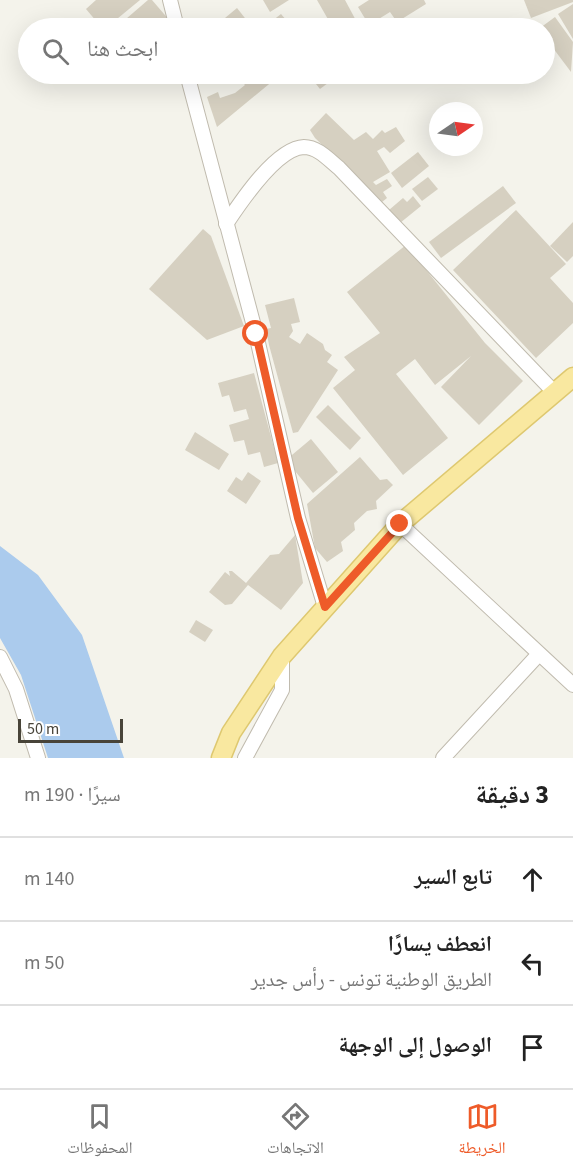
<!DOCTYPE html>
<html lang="ar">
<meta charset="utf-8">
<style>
:root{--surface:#fff;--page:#f6f6f6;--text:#222;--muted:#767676;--line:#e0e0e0;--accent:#ee5b29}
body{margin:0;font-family:"Source Sans 3","Noto Naskh Arabic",sans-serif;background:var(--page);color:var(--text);direction:rtl}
.compass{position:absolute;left:429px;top:102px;width:54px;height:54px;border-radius:50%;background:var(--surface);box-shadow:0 6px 24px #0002;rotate:77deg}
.scale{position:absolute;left:18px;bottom:15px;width:105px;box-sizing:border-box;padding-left:6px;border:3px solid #484439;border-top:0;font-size:16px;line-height:21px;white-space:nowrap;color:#484439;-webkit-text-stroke:4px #fff;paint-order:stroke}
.stop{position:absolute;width:18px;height:18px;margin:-14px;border:4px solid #ee5b29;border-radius:50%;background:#fff}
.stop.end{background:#ee5b29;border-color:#fff;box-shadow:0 2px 6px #0008}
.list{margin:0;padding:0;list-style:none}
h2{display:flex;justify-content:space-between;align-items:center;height:78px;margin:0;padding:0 24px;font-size:26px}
h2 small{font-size:20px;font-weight:400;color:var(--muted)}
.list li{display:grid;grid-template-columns:39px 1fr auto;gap:18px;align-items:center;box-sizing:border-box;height:84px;padding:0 24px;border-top:2px solid var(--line)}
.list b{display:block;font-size:22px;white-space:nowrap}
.list p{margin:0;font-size:20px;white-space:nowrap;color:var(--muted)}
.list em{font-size:20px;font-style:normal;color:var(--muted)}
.icon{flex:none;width:33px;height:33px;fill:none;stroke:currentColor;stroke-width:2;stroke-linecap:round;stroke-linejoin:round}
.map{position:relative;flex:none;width:573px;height:758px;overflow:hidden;direction:ltr}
.search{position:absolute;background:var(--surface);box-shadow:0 6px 24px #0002;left:18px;right:18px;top:18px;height:66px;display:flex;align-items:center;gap:15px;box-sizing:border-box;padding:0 21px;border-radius:33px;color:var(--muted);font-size:22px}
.sheet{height:330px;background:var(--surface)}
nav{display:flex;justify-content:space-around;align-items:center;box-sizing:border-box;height:84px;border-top:2px solid var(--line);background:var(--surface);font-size:16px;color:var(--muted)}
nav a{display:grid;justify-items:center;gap:3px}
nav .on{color:var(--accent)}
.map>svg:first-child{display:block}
</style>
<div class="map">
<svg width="573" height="758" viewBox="0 0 573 758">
<rect width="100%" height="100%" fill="#f4f3eb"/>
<path fill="#abcbed" d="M 0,546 L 38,575 L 82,635 L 124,758 L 48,758 L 21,675 L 0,638 Z"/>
<g fill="#d6d0c1">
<path d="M 96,0 L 140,0 L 106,28 L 102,28 L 86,9 Z"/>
<path d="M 148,0 L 152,0 L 176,28 L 122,28 L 119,25 Z"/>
<path d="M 263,0 L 289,0 L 270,12 Z"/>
<path d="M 317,0 L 345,0 L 360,28 L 333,28 Z"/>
<path d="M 369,0 L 424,0 L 426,4 L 397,22 L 390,12 L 369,25 L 358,7 Z"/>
<path d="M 524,0 L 573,0 L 573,2 L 531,18 Z"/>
<path d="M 573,4 L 573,39 L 558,14 Z"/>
<path d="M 237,8 L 252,27 L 213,28 Z"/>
<path d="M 281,14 L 293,28 L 263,28 Z"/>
<path d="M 555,17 L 573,42 L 571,72 L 544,36 L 544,28 L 540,28 Z"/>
<path d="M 235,74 L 274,74 L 266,80 L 280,75 L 217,127 L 207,97 L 218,92 L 220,98 L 235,93 L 245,85 Z"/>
<path d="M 308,74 L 340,74 L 320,89 Z"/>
<path d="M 326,113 L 354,140 L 366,132 L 373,139 L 382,130 L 385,133 L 396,127 L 405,141 L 390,153 L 384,147 L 377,151 L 390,172 L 373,182 L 376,185 L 387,179 L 392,186 L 383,192 L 387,198 L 382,202 L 315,138 L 310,130 Z"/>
<path d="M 418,152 L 429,166 L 402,188 L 391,173 Z"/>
<path d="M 428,177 L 438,189 L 422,201 L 412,189 Z"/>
<path d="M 503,186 L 516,203 L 441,258 L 429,242 Z"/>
<path d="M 413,196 L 421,206 L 400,223 L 389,210 L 403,198 L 407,202 Z"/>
<path d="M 516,210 L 566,264 L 550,278 L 573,303 L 573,323 L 536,358 L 453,270 Z"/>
<path d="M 573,222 L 573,256 L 567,262 L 550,246 Z"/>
<path d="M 203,229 L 211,236 L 244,326 L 207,340 L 149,289 Z"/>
<path d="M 406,245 L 485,343 L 523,381 L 479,425 L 441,387 L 471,356 L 435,385 L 415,359 L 396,374 L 448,438 L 403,475 L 333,388 L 355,370 L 344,357 L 380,333 L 347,292 Z"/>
<path d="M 294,298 L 300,322 L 291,324 L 293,331 L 289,337 L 300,344 L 307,333 L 323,344 L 325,350 L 332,355 L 327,362 L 338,370 L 298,432 L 293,433 L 269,345 L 266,329 L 271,328 L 265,305 Z"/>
<path d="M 254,373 L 278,463 L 264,467 L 260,452 L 248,455 L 244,440 L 234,442 L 229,425 L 249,419 L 246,409 L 234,412 L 229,395 L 222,397 L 218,383 Z"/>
<path d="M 328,405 L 361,438 L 350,450 L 316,417 Z"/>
<path d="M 195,432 L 229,454 L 219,470 L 185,450 Z"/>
<path d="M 311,439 L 338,472 L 313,493 L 286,460 Z"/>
<path d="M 360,457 L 380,480 L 387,479 L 393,485 L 376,501 L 377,509 L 367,511 L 354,523 L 355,530 L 341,542 L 343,551 L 327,562 L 315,548 L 307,504 Z"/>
<path d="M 248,472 L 261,481 L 246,504 L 227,491 L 236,477 L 242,481 Z"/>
<path d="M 295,535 L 303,583 L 281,610 L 248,585 L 232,604 L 225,605 L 209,592 L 225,572 L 230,576 L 229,571 L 232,571 L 246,583 L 270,555 L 279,554 Z"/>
<path d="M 196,620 L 213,630 L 205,642 L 189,632 Z"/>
</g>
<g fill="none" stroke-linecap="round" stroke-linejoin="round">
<g stroke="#c0bbae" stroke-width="16">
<g id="minor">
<path d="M 170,0 L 177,28"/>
<path d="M 187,74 L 256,334 L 298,518 L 325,607"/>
<path d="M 226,224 C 240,203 276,148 304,147 C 318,147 329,160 339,168 L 554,392"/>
<path d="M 400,524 L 573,685"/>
<path d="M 0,657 L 16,689 L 38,758"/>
<path d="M 245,758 L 282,690 L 282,656"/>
<path d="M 443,758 L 538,655"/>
</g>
</g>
<g stroke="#dec870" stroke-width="21">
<path id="major" d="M 221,758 L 231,733 L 282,656 L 400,524 L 573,377"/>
</g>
<use href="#minor" stroke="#fff" stroke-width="14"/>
<use href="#major" stroke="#f9e8a0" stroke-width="18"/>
</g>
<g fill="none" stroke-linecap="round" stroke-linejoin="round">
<path stroke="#ee5b29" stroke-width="8" d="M 256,334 L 298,518 L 325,607 L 400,524"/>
</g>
</svg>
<svg class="compass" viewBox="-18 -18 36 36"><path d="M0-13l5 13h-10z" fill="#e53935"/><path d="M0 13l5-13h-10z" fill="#767676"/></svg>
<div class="scale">50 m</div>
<div class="stop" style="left:256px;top:334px"></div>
<div class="stop end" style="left:400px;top:524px"></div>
<div class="search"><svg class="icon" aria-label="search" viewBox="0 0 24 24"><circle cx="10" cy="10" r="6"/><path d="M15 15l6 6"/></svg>ابحث هنا</div>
</div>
<section class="sheet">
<h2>3 دقيقة<small>سيرًا · 190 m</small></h2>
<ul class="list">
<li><svg class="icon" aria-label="ahead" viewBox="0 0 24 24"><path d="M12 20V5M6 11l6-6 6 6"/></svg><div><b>تابع السير</b></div><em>140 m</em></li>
<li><svg class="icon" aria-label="left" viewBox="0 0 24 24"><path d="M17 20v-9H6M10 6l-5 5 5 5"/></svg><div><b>انعطف يسارًا</b><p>الطريق الوطنية تونس - رأس جدير</p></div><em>50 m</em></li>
<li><svg class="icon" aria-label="arrive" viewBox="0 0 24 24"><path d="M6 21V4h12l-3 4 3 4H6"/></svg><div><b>الوصول إلى الوجهة</b></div></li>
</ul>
</section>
<nav>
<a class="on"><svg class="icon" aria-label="map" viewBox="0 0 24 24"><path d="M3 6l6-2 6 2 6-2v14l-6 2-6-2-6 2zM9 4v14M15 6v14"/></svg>الخريطة</a>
<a><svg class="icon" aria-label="directions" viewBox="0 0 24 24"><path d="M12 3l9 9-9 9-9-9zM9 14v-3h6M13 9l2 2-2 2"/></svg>الاتجاهات</a>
<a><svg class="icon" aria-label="saved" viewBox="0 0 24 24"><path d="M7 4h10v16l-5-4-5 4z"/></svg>المحفوظات</a>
</nav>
